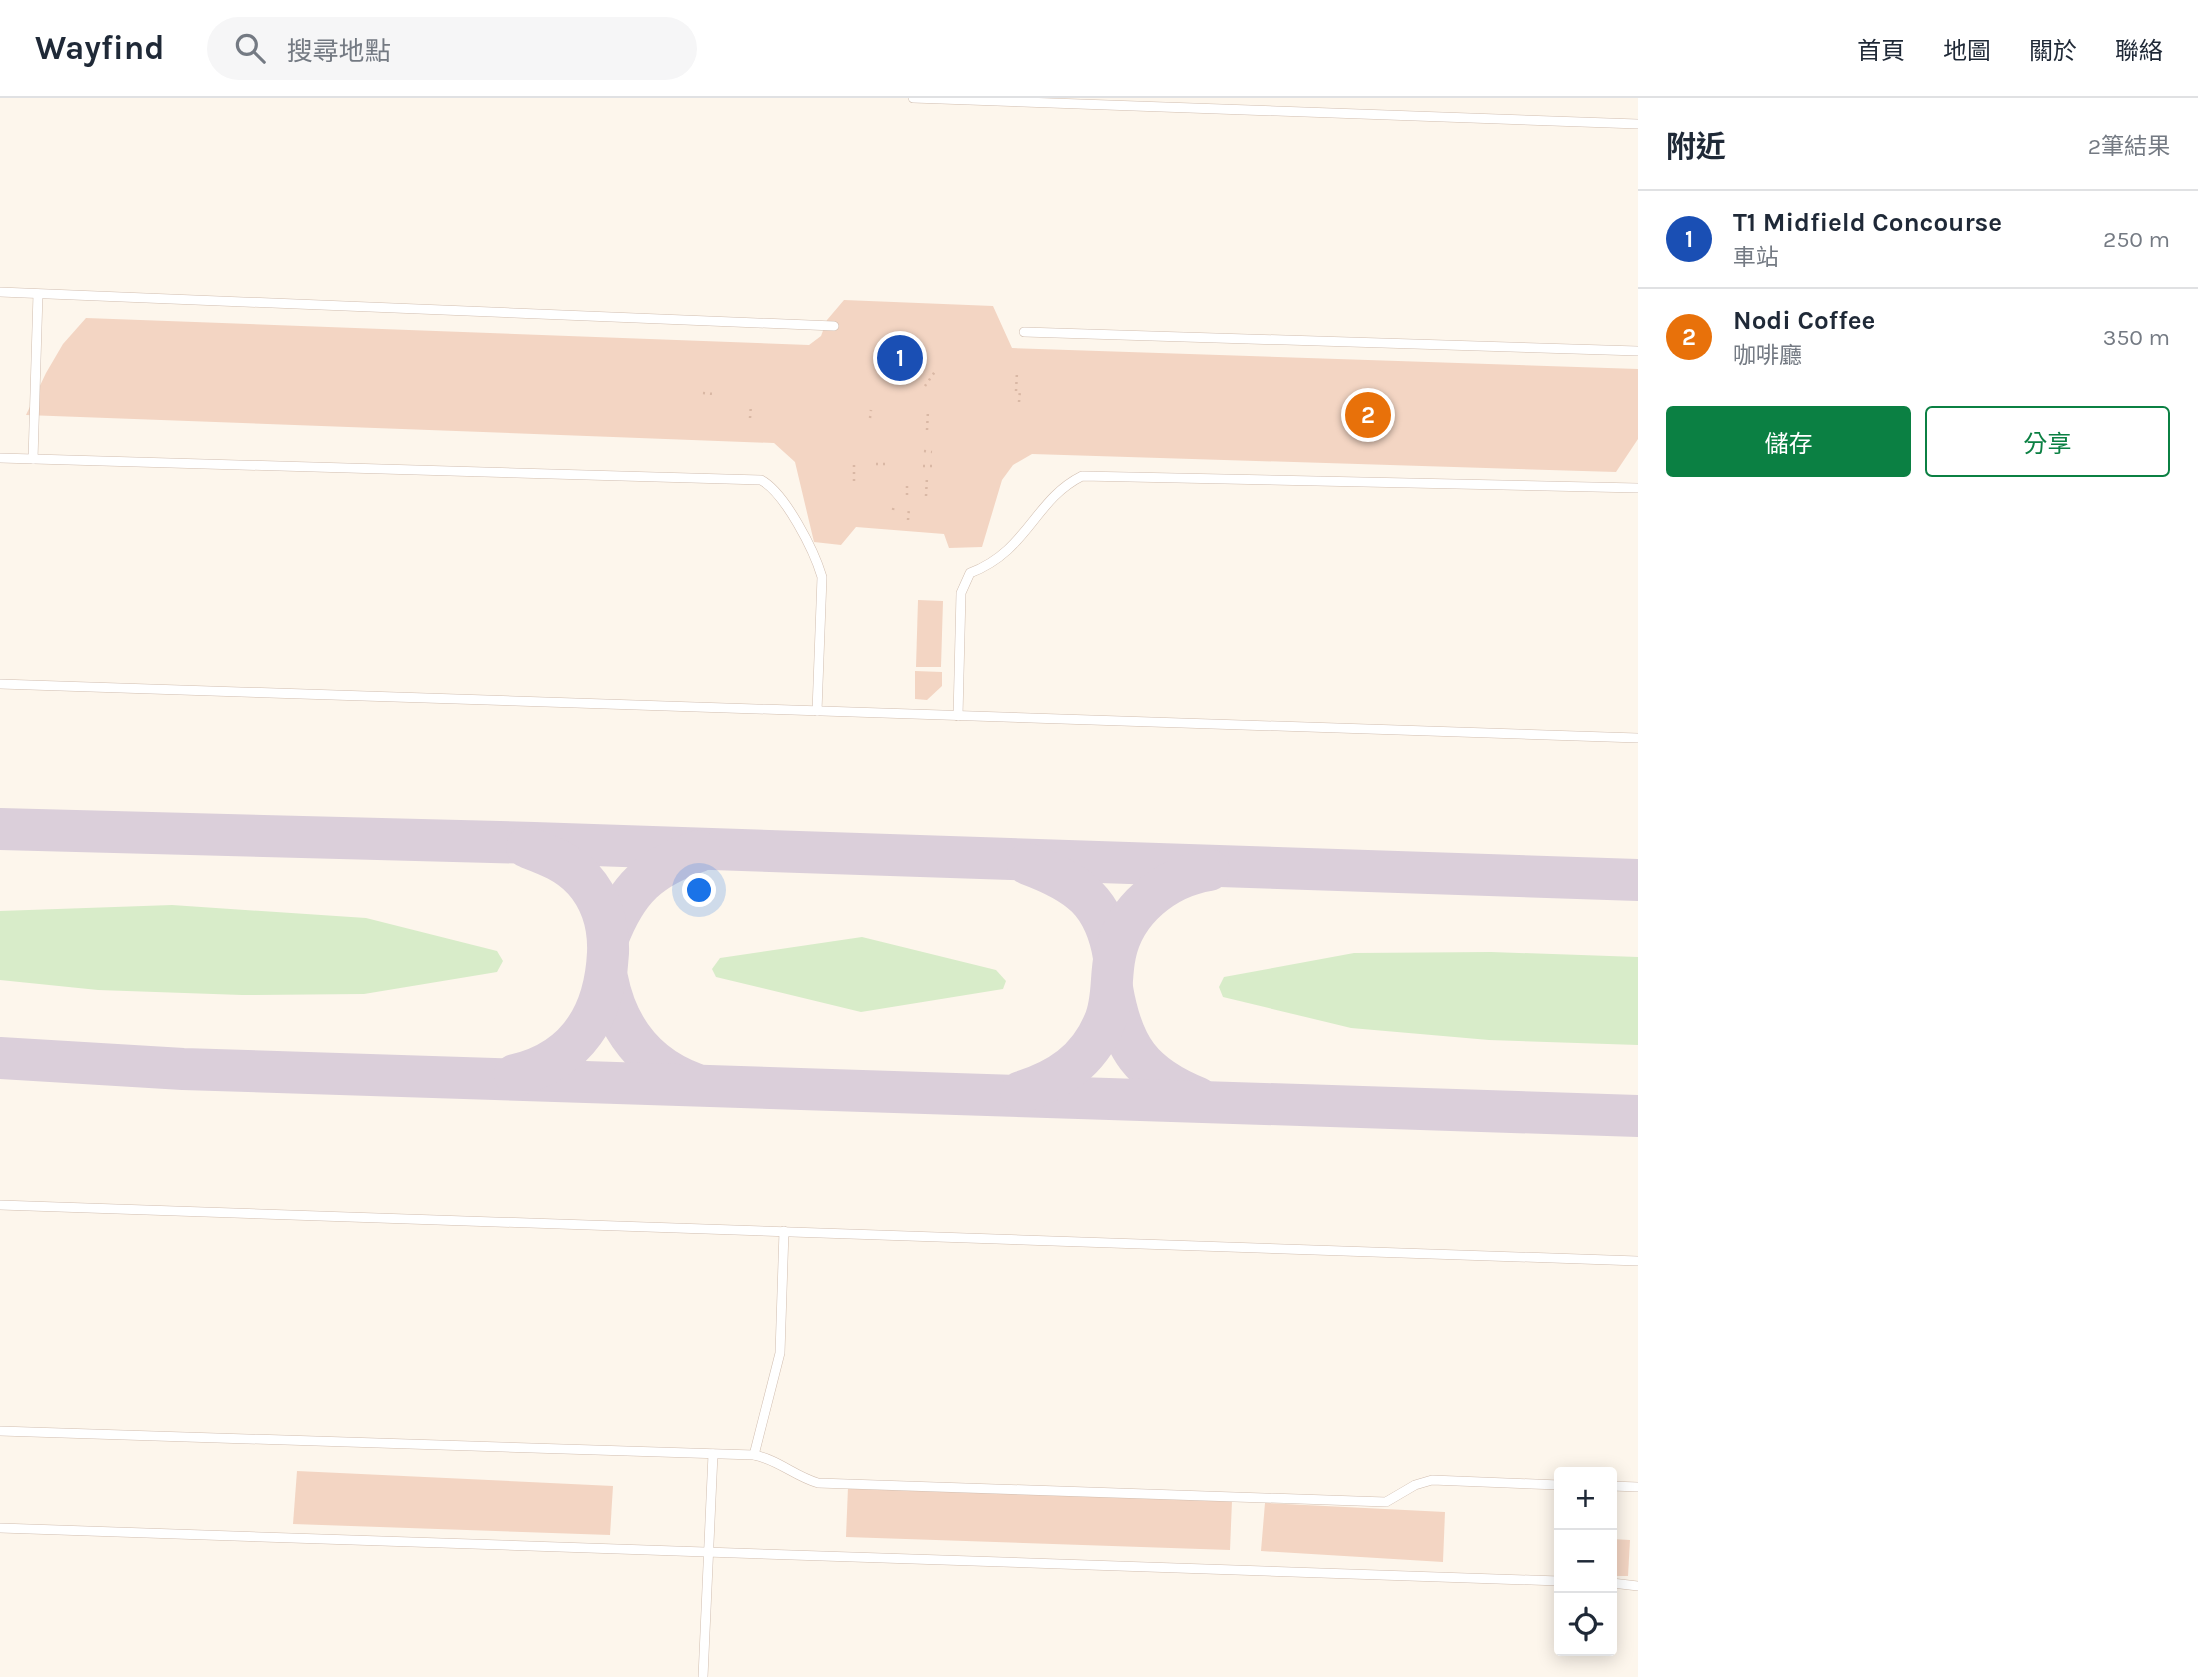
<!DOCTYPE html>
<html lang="zh-TW">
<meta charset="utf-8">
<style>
:root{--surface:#fff;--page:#f6f6f7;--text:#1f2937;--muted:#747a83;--line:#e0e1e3;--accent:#0b8043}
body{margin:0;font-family:Karla,"Noto Sans TC",sans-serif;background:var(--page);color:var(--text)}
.controls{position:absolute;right:21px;bottom:21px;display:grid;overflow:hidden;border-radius:7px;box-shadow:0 4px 18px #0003}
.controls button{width:63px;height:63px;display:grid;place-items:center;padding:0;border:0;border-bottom:2px solid var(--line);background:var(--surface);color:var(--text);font:35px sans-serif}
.you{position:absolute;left:700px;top:793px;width:24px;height:24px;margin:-18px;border:5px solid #fff;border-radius:50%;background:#1a73e8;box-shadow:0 0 0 10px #1a73e833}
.badge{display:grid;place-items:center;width:46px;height:46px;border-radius:50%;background:var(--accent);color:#fff;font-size:23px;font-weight:700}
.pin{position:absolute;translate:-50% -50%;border:4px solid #fff;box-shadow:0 2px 7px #0006}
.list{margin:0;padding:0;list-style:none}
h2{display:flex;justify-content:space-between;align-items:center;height:91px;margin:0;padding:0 28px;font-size:30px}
h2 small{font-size:23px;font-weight:400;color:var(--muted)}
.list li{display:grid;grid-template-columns:46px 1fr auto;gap:21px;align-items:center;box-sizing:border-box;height:98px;padding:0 28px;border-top:2px solid var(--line)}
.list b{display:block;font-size:26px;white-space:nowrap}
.list p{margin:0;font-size:23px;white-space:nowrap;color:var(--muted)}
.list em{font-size:23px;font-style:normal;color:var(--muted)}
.actions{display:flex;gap:14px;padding:21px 28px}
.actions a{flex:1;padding:16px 0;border:2px solid var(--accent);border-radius:7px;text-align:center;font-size:24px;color:var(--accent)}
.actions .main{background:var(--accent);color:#fff}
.icon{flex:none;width:38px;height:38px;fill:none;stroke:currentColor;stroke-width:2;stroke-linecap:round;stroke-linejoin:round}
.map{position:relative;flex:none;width:1638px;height:1579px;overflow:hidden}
header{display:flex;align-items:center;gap:42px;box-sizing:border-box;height:98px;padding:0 35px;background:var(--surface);border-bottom:2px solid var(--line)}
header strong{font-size:33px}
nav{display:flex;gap:38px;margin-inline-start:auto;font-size:24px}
.search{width:490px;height:63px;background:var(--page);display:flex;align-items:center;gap:18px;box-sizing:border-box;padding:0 24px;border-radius:38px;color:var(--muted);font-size:26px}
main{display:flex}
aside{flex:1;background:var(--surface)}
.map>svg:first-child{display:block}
</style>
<header>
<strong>Wayfind</strong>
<div class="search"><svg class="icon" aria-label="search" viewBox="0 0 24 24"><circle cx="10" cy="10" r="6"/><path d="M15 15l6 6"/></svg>搜尋地點</div>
<nav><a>首頁</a><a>地圖</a><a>關於</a><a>聯絡</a></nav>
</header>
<main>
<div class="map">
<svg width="1638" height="1579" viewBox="0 0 1638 1579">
<rect width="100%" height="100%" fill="#fdf6ec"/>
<g fill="#d8ecc9">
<path d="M 172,807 L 366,820 L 497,853 L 503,863 L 497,874 L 364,896 L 242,897 L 98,892 L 0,882 L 0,813 Z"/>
<path d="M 862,839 L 996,872 L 1006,883 L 1003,891 L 861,914 L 716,879 L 712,871 L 720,860 Z"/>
<path d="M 1491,854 L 1638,859 L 1638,947 L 1489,942 L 1351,930 L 1223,899 L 1219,889 L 1224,879 L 1354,855 Z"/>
</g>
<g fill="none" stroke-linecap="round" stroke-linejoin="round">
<g stroke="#dbcfda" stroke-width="42">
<path d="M 0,731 L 534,745 L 1638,782"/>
<path d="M 1028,766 C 1079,785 1105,804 1114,859"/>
<path d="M 608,840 C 627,791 649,770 699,753"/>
<path d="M 607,880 C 617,931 645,968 695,986"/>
<path d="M 1112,890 C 1122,949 1141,977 1198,1000"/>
<path d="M 0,960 L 183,971 L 1638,1018"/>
<path d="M 515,977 C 577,963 605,916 608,855 C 609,828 601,801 583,781 C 567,764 548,757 527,749"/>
<path d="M 1021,994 C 1059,982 1088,963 1104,925 C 1114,903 1110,879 1115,857 C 1124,812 1165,779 1209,772"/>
</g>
</g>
<g fill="#f3d5c3">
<path d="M 844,202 L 993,208 L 1012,250 L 1638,271 L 1638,341 L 1616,374 L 1032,356 L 1013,367 L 1002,382 L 982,449 L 949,450 L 944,436 L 856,429 L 841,447 L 814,444 L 795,364 L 774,345 L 26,317 L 46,275 L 63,246 L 86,220 L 809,247 L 821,238 L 827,222 Z"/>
<path d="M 918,502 L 943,503 L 941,569 L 916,569 Z"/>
<path d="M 915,573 L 942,574 L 942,588 L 927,602 L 915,601 Z"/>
<path d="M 297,1373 L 613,1388 L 610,1437 L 293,1426 Z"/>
<path d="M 848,1389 L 1232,1403 L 1230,1452 L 846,1439 Z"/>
<path d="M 1265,1405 L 1445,1414 L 1443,1464 L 1261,1453 Z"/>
<path d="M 1612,1441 L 1630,1442 L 1628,1478 L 1612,1478 Z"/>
</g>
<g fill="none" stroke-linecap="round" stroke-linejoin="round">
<g stroke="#d1beb0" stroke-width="10">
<g id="lane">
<path d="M 913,0 L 1638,26"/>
<path d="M 0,194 L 834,228"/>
<path d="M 1024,234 L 1638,253"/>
<path d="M 0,360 L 761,382 C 785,395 814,452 822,479 L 817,613"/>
<path d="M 33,361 L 38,196"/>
<path d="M 0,586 L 1638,640"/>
<path d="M 958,618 L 961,495 L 970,475 C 1028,453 1034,402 1082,378 L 1638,390"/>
<path d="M 0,1107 L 1638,1163"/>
<path d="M 0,1333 L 754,1357 C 779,1362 794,1378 818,1385 L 1386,1404 L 1415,1387 L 1432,1382 L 1559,1387"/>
<path d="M 754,1357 L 780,1255 L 784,1133"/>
<path d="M 1612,1388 L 1638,1389"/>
<path d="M 0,1430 L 1559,1483"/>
<path d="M 1612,1485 L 1638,1488"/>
<path d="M 703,1579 L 713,1356"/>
</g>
</g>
<g stroke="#d9b8a5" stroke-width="2.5" stroke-dasharray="2 5" stroke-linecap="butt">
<path d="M 882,272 L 893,284"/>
<path d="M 925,288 L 936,272"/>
<path d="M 1016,293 L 1017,274"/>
<path d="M 703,295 L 714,296"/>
<path d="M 1019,304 L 1020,292"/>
<path d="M 750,320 L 751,307"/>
<path d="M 870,320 L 871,312"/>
<path d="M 927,332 L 928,313"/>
<path d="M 924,353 L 932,354"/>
<path d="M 876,366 L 886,366"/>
<path d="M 923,368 L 933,368"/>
<path d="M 854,383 L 854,366"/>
<path d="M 907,397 L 907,388"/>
<path d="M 926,398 L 927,379"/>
<path d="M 893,412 L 894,406"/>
<path d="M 908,422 L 909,410"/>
</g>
<use href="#lane" stroke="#fff" stroke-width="9"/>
</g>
</svg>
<div class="controls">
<button>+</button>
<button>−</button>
<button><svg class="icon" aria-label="locate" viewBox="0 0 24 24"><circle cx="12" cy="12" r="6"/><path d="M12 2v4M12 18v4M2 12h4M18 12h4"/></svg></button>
</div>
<div class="you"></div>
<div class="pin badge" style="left:900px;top:260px;background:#1a4fb4">1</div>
<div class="pin badge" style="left:1368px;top:317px;background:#e8710a">2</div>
</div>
<aside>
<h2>附近<small>2筆結果</small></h2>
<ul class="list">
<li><span class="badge" style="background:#1a4fb4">1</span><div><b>T1 Midfield Concourse</b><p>車站</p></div><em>250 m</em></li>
<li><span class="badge" style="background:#e8710a">2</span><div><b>Nodi Coffee</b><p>咖啡廳</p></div><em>350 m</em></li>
</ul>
<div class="actions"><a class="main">儲存</a><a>分享</a></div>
</aside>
</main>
